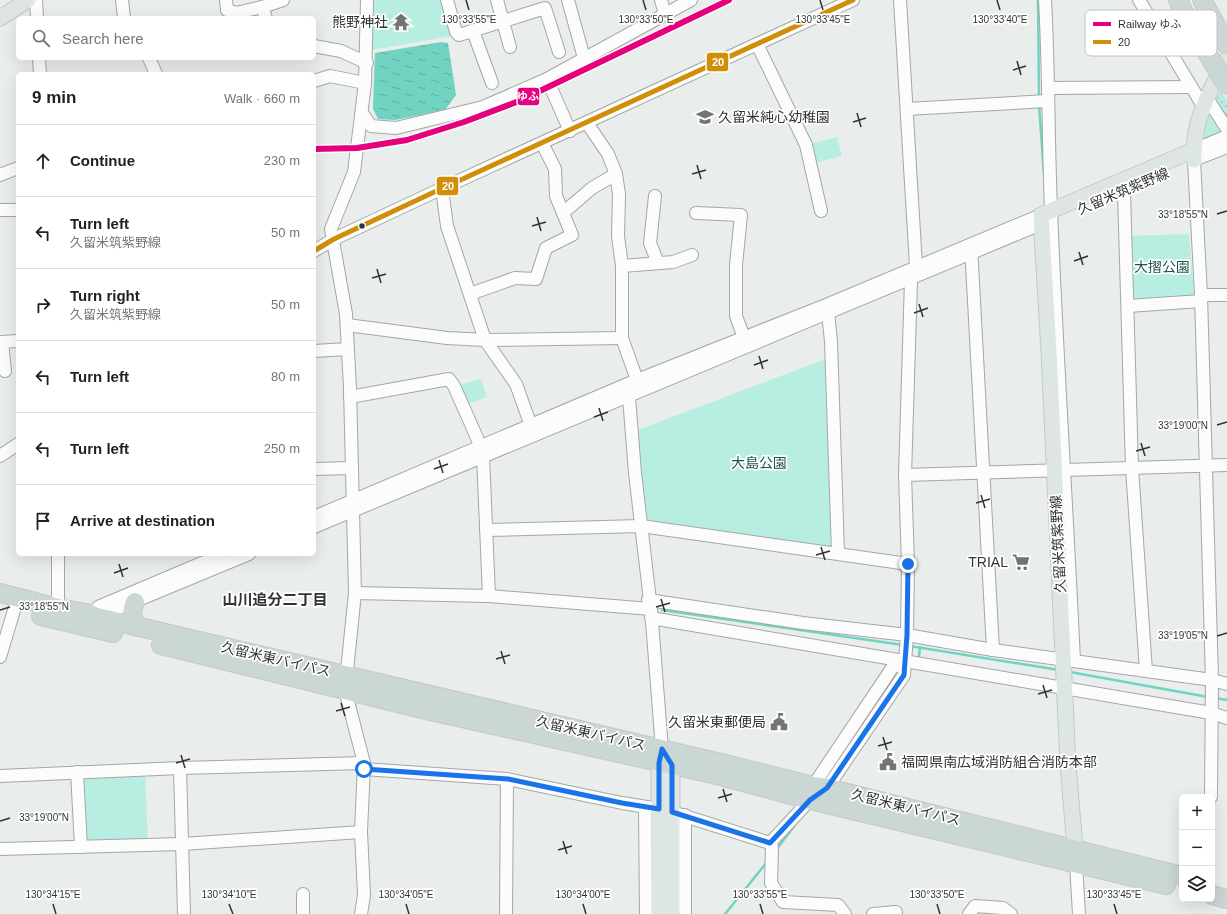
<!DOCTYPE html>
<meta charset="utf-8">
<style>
:root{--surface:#fff;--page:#f2f2f2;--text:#222;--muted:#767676;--line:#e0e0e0}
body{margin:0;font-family:Arial,"Noto Sans JP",sans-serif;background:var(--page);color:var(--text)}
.controls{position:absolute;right:12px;bottom:12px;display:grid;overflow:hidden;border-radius:6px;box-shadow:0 4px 16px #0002}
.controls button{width:36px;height:36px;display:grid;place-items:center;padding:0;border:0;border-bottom:1px solid var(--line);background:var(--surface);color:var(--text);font:20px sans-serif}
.stop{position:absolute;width:12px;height:12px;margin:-9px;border:3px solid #1a73e8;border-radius:50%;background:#fff}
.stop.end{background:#1a73e8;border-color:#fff;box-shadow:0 1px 4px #0008}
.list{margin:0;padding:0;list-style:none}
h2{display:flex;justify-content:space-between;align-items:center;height:52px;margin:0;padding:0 16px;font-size:17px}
h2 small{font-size:13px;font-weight:400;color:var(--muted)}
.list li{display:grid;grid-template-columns:26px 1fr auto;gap:12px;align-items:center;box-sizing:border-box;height:72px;padding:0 16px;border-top:1px solid var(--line)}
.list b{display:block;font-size:15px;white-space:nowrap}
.list p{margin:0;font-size:13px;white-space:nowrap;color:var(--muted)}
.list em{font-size:13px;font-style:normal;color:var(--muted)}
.icon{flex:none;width:22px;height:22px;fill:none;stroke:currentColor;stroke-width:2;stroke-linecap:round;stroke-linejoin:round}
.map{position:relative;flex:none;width:1227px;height:914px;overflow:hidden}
.search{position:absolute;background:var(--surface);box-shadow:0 4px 16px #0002;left:16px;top:16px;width:300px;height:44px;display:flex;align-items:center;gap:10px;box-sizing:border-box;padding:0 14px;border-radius:6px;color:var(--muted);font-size:15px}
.panel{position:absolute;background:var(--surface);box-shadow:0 4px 16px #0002;left:16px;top:72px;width:300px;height:484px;border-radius:6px}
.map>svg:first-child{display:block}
</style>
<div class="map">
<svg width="1227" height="914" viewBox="0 0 1227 914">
<defs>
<pattern id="grass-dots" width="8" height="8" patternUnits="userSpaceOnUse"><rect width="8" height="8" fill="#b8eee1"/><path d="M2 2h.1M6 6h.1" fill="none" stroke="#9fcdc2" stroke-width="1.8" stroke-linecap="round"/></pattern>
<pattern id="water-ripples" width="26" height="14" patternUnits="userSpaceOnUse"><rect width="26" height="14" fill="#71d4c2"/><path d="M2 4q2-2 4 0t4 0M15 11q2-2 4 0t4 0" fill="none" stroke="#5dad9e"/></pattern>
</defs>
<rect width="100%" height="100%" fill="#e9edeb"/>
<path fill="url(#grass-dots)" d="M 1220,91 L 1227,100 L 1227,121 L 1214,103 Z"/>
<g fill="#b8eee1">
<path d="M 367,0 L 447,0 L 456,32 L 451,36 L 367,51 Z"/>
<path d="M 1210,111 L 1224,133 L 1204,139 L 1205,125 Z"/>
<path d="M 837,137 L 842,156 L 811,164 L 806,145 Z"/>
<path d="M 1189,234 L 1194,295 L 1184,299 L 1136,301 L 1133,298 L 1129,236 Z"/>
<path d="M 831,357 L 838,553 L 641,526 L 630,433 Z"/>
<path d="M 481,379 L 487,397 L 463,406 L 454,386 Z"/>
<path d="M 145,769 L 148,845 L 81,847 L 77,772 Z"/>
</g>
<path fill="url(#water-ripples)" d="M 441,42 L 448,43 L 456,95 L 445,110 L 395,120 L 378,119 L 373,109 L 375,53 Z"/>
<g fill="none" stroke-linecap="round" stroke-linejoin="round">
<g stroke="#71d4c2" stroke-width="2.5">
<path d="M 1038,0 L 1039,97"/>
<path d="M 1039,104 L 1044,175"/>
<path d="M 662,610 L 903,645"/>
<path d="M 910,646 L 1059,670"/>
<path d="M 916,660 L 919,656 L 920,647"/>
<path d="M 1070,672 L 1208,697"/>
<path d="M 1215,698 L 1227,700"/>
<path d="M 776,850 L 795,825"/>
<path d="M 725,914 L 767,862"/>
</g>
<g stroke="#a4a7a5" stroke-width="14">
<g id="minor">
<path d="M 36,0 L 37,18"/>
<path d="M 122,0 L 124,18"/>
<path d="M 226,0 L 227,10 L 236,13 L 262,7 L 266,18"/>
<path d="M 447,0 L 456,32 L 459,35 L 545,8 L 559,52"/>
<path d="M 497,0 L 510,47"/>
<path d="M 568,0 L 584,58"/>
<path d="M 661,0 L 665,14"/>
<path d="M 1045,0 C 1049,70 1048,139 1051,209 C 1057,360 1067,510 1074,661"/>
<path d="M 1139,0 L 1203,106"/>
<path d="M 262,7 L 283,0"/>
<path d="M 473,31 L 492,83"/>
<path d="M 757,44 L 806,145 L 821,211"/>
<path d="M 314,46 L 341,51 L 367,63"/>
<path d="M 39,58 L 40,74"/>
<path d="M 149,58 L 156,74"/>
<path d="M 547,79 L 570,131"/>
<path d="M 314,81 L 330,76 L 365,83"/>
<path d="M 1048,88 L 1191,87"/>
<path d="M 1207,98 L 1227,129"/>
<path d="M 907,109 L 1047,101"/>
<path d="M 362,113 L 371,126 L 396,128 L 483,107 L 547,79 L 691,0"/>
<path d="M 587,123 L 608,154 L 616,174 L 619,194 L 618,236 L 622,266 L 622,338 L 637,380 L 629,397 L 635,473 L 651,609 L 662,749"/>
<path d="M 1194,150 L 1227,136"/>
<path d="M 0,175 L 18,168"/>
<path d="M 442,189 L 447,226 L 485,340 L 516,384 L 531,426"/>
<path d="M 1124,191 L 1132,468 L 1146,671"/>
<path d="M 655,196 L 650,243 L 658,263"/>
<path d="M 0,210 L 18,210"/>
<path d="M 563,213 L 592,188 L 616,174"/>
<path d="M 696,213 L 741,215 L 736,265 L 736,316 L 744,338"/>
<path d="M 971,246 L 993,650"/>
<path d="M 314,251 L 334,239 L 430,194 L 853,0"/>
<path d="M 622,266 L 673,262 L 692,255"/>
<path d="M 470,294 L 515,278 L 536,279 L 546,248 L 572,235 L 556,196 L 555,169 L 542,143"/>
<path d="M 1201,295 L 1227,295"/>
<path d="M 1128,306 L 1201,301"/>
<path d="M 828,313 L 831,341 L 838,553"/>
<path d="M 347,325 L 447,338 L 485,340 L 622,338"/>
<path d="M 314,351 L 348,349"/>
<path d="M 5,371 L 2,342 L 18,341"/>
<path d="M 350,397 L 449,379 L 454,386 L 481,447 L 483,456 L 489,596"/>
<path d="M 0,456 L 18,444"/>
<path d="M 314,469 L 352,468"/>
<path d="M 905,475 L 1227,465"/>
<path d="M 314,517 L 637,380 L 826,305 L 1041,215"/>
<path d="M 314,527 L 1041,224"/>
<path d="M 486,530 L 641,526 L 908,564"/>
<path d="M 58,554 L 58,608"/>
<path d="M 355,593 L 489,596 L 651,609"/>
<path d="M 648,600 L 803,623 L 907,635 L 993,650 L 1212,680 L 1227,684"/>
<path d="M 98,607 L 223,554"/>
<path d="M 97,617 L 249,554"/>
<path d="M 651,618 L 1211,713 L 1227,718"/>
<path d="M 0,657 L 18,597"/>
<path d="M 180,768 L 184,914"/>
<path d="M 364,769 L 507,779 L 622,803 L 659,809"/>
<path d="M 77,772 L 81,847"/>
<path d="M 0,776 L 180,768 L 364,763"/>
<path d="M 813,786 L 892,668 L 904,661"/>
<path d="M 1211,797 L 1212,680 L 1201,295 L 1194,160 L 1227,147"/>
<path d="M 645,807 L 646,914"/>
<path d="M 672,812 L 770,843"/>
<path d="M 770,843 L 810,800 L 827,788 L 904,675 L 907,635 L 908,564 L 905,475 L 911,280 L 916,266 L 900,0"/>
<path d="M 770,843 L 772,847 L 771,883 L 783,902 L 838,905 L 845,914"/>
<path d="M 0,849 L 182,844 L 361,832"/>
<path d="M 1076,864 L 1079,914"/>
<path d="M 303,914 L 303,894"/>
<path d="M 361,914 L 364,895 L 361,832 L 364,763 L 345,690 L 355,593 L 350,388 L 346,314 L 331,229 L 354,172 L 365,83 L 367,0"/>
<path d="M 506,914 L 507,779"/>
<path d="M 685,914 L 685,815"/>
<path d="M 873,914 L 896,912 L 896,914"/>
<path d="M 969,914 L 975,906 L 1003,908 L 1011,914"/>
</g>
</g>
<g stroke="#c6c8c7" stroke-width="17">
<g id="major">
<path d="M 0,18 L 28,0"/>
<path d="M 1194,160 C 1192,124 1209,90 1227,60"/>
<path d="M 665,755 L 672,765 L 672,914"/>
<path d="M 1076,860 L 1068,765 L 1049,352 L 1041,215 L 1194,150"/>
<path d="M 659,914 L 659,763 L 661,751"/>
</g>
</g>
<g stroke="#c6c8c7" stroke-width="20">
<g id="highway">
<path d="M 1178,0 L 1188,21"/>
<path d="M 1202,0 L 1227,45"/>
<path d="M 0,593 L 58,608 L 87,613 L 97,617 L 721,763 L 813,786 L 827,788 L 1182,876"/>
<path d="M 135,602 C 131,612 131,619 138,627"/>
<path d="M 41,616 L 113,633"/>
<path d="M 161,645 L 426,710 L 713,774 L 810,800 L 1166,885"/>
<path d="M 1212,895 L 1227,899"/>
</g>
</g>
<use href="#minor" stroke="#fcfcfc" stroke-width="12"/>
<use href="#major" stroke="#dee6e4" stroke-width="15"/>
<use href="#highway" stroke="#cad7d4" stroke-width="18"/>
<g stroke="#c6c8c7" stroke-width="20" stroke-linecap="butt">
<path id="highway-bridge" d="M 1188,21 L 1227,86"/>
</g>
<use href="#highway-bridge" stroke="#cad7d4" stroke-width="18"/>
<g stroke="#fff" stroke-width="8">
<path id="bus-1" d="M 314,251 L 334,239 L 430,194 L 853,0"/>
</g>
<use href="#bus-1" stroke="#d08f0a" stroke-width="5"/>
<g stroke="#fff" stroke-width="9">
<path id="rail-1" d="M 314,149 L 357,148 L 407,140 L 464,122 L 519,101 L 729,0"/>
</g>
<use href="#rail-1" stroke="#e5007d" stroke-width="6"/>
</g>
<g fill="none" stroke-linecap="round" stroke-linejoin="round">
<path stroke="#1a73e8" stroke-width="5" d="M 364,769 L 508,779 L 622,803 L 659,809 L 659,763 L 662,749 L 672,765 L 672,812 L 770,843 L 810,800 L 827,788 L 904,675 L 907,635 L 908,564"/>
</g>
<path fill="none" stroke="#323433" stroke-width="1.5" d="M 466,0 L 469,10M 643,0 L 646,10M 820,0 L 823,10M 997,0 L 1000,10M 1017,61 L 1021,75M 1013,70 L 1026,66M 857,113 L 861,127M 853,122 L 866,118M 697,165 L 701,179M 692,174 L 706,170M 1217,214 L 1227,211M 537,217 L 541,231M 532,226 L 546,222M 1079,252 L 1083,265M 1074,261 L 1088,256M 377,269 L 381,283M 372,278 L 386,274M 919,304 L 923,317M 914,313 L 928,308M 759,356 L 763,369M 754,365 L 768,360M 599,408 L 603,421M 594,417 L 608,412M 1217,425 L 1227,422M 1141,443 L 1145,456M 1136,451 L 1150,447M 439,460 L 443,473M 434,469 L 448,464M 981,495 L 985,508M 976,503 L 990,499M 821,547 L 825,560M 816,555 L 830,551M 119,564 L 123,577M 114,573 L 128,568M 661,599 L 665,612M 656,607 L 670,603M 0,610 L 10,607M 1217,636 L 1227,633M 501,651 L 505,664M 496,659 L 510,655M 1043,685 L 1047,698M 1038,694 L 1052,690M 341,703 L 345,716M 336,711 L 350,707M 883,737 L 887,750M 878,746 L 892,742M 181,755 L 185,768M 176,763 L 190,759M 723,789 L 727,802M 718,798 L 732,794M 0,821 L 10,818M 563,841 L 567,854M 558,850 L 572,846M 53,904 L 56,914M 229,904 L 233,914M 406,904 L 409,914M 583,904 L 586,914M 760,904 L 763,914M 937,904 L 940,914M 1114,904 L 1117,914"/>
<defs>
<g id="temple-bare" transform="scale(1.38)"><path d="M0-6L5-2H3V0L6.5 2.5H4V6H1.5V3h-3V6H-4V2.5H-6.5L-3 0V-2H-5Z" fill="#727573" stroke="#fff" stroke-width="2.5" paint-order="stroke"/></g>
<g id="school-bare" transform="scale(1.38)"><path d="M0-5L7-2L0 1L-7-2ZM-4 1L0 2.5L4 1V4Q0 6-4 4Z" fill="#727573" stroke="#fff" stroke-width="2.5" paint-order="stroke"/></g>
<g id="supermarket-bare" transform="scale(1.38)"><path d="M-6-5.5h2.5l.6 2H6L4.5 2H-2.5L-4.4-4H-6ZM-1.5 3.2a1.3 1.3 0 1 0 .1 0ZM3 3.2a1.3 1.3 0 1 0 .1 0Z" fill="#727573" stroke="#fff" stroke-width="2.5" paint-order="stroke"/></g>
<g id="civic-bare" transform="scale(1.38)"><path d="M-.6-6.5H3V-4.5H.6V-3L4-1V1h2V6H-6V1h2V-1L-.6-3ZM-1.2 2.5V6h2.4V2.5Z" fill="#727573" stroke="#fff" stroke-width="2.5" paint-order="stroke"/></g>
</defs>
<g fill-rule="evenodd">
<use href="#temple-bare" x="401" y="22"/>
<use href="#school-bare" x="705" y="117"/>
<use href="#supermarket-bare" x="1021" y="562"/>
<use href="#civic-bare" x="779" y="722"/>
<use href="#civic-bare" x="888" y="762"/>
</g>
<circle fill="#323433" stroke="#fff" stroke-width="1.5" cx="362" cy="226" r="3.5"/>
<g text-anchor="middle" stroke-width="3.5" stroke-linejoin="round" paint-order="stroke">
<g font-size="14" fill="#323433" stroke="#fff" text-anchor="end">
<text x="388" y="27">熊野神社</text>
<text x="718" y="122" text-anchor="start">久留米純心幼稚園</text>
<text x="1008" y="567">TRIAL</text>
<text x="766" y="727">久留米東郵便局</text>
<text x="901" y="767" text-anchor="start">福岡県南広域消防組合消防本部</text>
</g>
<g font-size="14" fill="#323433" stroke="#fff">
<text transform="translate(1123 191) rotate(-23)" y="5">久留米筑紫野線</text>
<text transform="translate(1058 544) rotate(-93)" y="5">久留米筑紫野線</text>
<text transform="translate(276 659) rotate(13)" y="5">久留米東バイパス</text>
<text transform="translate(591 733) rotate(13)" y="5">久留米東バイパス</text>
<text transform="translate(906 807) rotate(14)" y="5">久留米東バイパス</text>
</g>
<g font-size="14" fill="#1c5449" stroke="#fff">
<text x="1162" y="272">大摺公園</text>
<text x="759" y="468">大島公園</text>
</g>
<g font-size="15" font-weight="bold" fill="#323433" stroke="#fff">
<text x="275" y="605">山川追分二丁目</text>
</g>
</g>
<rect x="1085" y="10" width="132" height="46" rx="6" fill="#fff" stroke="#c2c2c2" stroke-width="1"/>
<rect x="1093" y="22" width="18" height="4" fill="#e5007d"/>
<rect x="1093" y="40" width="18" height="4" fill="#d08f0a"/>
<g font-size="11" fill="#323433">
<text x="1118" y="28">Railway ゆふ</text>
<text x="1118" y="46">20</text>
</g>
<g font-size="10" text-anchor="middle" fill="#323433" stroke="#fff" stroke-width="3.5" stroke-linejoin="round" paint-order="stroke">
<text x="469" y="23">130°33'55"E</text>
<text x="646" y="23">130°33'50"E</text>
<text x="823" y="23">130°33'45"E</text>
<text x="1000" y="23">130°33'40"E</text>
<text x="1183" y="218">33°18'55"N</text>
<text x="1183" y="429">33°19'00"N</text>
<text x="44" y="610">33°18'55"N</text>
<text x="1183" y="639">33°19'05"N</text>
<text x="44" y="821">33°19'00"N</text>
<text x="53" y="898">130°34'15"E</text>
<text x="229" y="898">130°34'10"E</text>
<text x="406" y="898">130°34'05"E</text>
<text x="583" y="898">130°34'00"E</text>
<text x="760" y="898">130°33'55"E</text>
<text x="937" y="898">130°33'50"E</text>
<text x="1114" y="898">130°33'45"E</text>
</g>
<g stroke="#fff" stroke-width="1.5">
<rect x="706" y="52" width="23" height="20" rx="4" fill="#d08f0a"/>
<rect x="517" y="87" width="23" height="19" rx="4" fill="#e5007d"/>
<rect x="436" y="176" width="23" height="20" rx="4" fill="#d08f0a"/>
</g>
<g font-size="11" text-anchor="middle" font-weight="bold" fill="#fff">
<text x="718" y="66">20</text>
<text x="528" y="100">ゆふ</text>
<text x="448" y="190">20</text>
</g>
</svg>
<div class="controls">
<button>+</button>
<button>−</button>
<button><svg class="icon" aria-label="layers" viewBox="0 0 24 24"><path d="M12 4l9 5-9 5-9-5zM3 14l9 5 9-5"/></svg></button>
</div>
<div class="stop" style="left:364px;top:769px"></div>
<div class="stop end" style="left:908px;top:564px"></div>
<div class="search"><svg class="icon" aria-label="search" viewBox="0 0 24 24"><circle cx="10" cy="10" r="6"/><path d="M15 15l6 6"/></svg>Search here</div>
<section class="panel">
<h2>9 min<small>Walk · 660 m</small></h2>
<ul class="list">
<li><svg class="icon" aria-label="ahead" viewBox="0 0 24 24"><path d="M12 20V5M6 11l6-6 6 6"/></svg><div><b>Continue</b></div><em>230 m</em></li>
<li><svg class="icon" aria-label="left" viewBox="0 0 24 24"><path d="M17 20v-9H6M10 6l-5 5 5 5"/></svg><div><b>Turn left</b><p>久留米筑紫野線</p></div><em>50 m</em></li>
<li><svg class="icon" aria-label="right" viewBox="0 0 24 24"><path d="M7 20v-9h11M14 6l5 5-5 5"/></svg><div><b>Turn right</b><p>久留米筑紫野線</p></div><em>50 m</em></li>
<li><svg class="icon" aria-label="left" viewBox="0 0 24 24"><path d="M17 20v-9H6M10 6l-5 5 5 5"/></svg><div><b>Turn left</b></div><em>80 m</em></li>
<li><svg class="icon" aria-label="left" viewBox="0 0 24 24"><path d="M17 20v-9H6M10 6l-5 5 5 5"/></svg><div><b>Turn left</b></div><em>250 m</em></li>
<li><svg class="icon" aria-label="arrive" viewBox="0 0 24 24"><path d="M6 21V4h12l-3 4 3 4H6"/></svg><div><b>Arrive at destination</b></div></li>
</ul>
</section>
</div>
